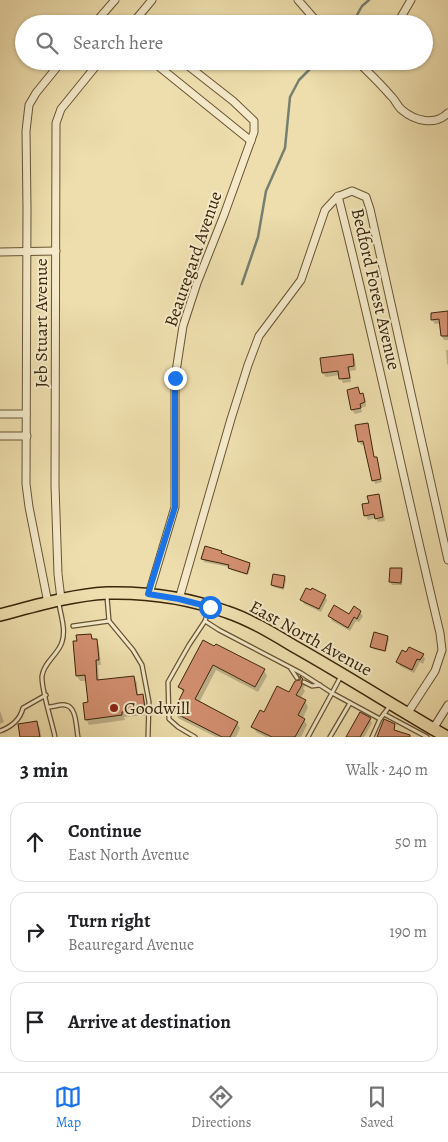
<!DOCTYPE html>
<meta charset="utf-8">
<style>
:root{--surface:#fff;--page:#f6f6f6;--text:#202124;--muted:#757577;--line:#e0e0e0;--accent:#1a73e8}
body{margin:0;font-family:Alegreya,serif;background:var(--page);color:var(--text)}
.stop{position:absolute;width:15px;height:15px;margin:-11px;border:4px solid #1a73e8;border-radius:50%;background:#fff}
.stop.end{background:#1a73e8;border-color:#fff;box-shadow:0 1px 5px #0008}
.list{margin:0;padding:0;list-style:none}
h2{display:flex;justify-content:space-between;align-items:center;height:65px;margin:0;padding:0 20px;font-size:21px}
h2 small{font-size:16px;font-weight:400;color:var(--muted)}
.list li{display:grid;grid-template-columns:32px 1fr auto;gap:15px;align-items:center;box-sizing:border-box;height:80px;margin:0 10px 10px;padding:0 10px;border:1px solid var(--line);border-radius:15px}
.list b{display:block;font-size:19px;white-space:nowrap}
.list p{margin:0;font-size:16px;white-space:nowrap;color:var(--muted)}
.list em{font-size:16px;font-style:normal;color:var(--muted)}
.icon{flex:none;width:28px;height:28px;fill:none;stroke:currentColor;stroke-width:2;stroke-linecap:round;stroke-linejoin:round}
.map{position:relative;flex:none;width:448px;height:737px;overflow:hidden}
.search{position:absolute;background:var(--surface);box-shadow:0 1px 4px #0004;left:15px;right:15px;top:15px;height:55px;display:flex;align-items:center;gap:12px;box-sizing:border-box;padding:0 18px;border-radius:28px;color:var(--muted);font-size:19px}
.sheet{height:335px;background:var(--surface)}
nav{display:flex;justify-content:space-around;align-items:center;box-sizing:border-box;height:70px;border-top:1px solid var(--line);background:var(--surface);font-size:14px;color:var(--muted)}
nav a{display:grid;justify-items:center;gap:2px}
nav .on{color:var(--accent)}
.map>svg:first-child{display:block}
</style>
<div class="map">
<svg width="448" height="737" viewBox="0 0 448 737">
<rect width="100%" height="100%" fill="#eedead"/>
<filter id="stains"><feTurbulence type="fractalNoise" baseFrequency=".004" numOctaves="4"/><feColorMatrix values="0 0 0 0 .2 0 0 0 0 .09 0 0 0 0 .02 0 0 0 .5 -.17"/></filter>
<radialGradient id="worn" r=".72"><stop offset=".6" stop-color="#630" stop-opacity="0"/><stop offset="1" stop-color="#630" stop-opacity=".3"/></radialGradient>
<g fill="#0003">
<path d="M 448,314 L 448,340 L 444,340 L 442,336 L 441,323 L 435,324 L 432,320 Z"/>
<path d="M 446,350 L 448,350 L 448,365 L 447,364 Z"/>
<path d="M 352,355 L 355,359 L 356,370 L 350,371 L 351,382 L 343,383 L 340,375 L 326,377 L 323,373 Z"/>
<path d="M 358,388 L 361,395 L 362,395 L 365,399 L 366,406 L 361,408 L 362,412 L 355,414 L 352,410 Z"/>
<path d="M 367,424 L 374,459 L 376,458 L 378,462 L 382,482 L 375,484 L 365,444 L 361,445 L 359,441 Z"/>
<path d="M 378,496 L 381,500 L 385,521 L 378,522 L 376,518 L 368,520 L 366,516 L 370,504 Z"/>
<path d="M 221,552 L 223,555 L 249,564 L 251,566 L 248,575 L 231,570 L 229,567 L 204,562 L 203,559 Z"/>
<path d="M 391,569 L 401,569 L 403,572 L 402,585 L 392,585 L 390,582 Z"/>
<path d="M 285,577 L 286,580 L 284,590 L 273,587 L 272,585 Z"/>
<path d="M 325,596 L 327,600 L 321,612 L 304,604 L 302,600 Z"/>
<path d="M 360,612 L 363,616 L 359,622 L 356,621 L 350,631 L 332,621 L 330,616 L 350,616 Z"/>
<path d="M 91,635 L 93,640 L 96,640 L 99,646 L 101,665 L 98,665 L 99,681 L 134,677 L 137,683 L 138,696 L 142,695 L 145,701 L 147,715 L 124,717 L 125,720 L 89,725 L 86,719 L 89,703 L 87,681 L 80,681 L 77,676 L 78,642 Z"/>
<path d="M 387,637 L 389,639 L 386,652 L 373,649 L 372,647 Z"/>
<path d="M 203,642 L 264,670 L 267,676 L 258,692 L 216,670 L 199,703 L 237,723 L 240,728 L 236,737 L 216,737 L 178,718 L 175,712 L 183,693 L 180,687 Z"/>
<path d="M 407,654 L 423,655 L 425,659 L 423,664 L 420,662 L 414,673 L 400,666 L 398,662 Z"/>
<path d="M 302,680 L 306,685 L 303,688 L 305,691 L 300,699 L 305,701 L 308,707 L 303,718 L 307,725 L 301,737 L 266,737 L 256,732 L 253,726 L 264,713 L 289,693 Z"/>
<path d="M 0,711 L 4,722 L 0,724 Z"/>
<path d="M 370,719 L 372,723 L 364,737 L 348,737 Z"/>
<path d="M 36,722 L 40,728 L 41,737 L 21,737 Z"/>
</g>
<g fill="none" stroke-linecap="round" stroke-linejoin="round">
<g stroke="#757f70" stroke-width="2.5">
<path d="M 352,24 L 362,6 L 369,0"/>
<path d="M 242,284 L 258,237 L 266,191 L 285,148 L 290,97 L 299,80 L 318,61"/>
</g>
</g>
<g fill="#d49071" stroke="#3b260a">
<path d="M 448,311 L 448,336 L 441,336 L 439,319 L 431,320 L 431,313 Z"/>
<path d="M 353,354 L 354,366 L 348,367 L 350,378 L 339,379 L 338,371 L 322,373 L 320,358 Z"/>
<path d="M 358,387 L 360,394 L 363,393 L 365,402 L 360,404 L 361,408 L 351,410 L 347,390 Z"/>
<path d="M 368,423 L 374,457 L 377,457 L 381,479 L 372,481 L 363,441 L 358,442 L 355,425 Z"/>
<path d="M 379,494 L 383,517 L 375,519 L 374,514 L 364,516 L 362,504 L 369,503 L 367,496 Z"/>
<path d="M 205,546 L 222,551 L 221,553 L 250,563 L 247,574 L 228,568 L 229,565 L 201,559 Z"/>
<path d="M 390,568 L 402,568 L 401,583 L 389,582 Z"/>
<path d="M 273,574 L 285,576 L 283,588 L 271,585 Z"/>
<path d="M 306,588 L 311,590 L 312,588 L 326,595 L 319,609 L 300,600 Z"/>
<path d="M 334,605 L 349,614 L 354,606 L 361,611 L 357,619 L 354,617 L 348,628 L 328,616 Z"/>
<path d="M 374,632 L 388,636 L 385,651 L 370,647 Z"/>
<path d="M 91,634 L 92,639 L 97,639 L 99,660 L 96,660 L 97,680 L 134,676 L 137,695 L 143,694 L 145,709 L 122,712 L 122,715 L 85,720 L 83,703 L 88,702 L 85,675 L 76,676 L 73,641 L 77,641 L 76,635 Z"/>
<path d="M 203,640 L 214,646 L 216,644 L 265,669 L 255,687 L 213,665 L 195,699 L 238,722 L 230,737 L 222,737 L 173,712 L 184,690 L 178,687 Z"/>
<path d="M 409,647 L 424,654 L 420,660 L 417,659 L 412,670 L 396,662 L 402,650 L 406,652 Z"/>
<path d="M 300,676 L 303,679 L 301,682 L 302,685 L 296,695 L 306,700 L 298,715 L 305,719 L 295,737 L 272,737 L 251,727 L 260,710 L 264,712 L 277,686 L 289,692 L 295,681 L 300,680 Z"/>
<path d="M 360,712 L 371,718 L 360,737 L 346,737 Z"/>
<path d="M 384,719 L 395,724 L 394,730 L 410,735 L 410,737 L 377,737 Z"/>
<path d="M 37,721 L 40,737 L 20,737 L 18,724 Z"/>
</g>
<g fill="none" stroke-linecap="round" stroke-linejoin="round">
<g stroke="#685433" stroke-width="5.5">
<g id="lane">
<path d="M 107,597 L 109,621 L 133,650 L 142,665 L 149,702 L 148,737"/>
<path d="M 205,621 L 219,630 L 301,673 L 332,693 L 308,737"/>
<path d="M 73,626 L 109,621"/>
<path d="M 291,669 L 297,678"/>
<path d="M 341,676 L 332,693 L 380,719"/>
<path d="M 304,682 L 312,686 L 320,685"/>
<path d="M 49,707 C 53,707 61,704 65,705 C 77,706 76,728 78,737"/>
<path d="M 384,714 L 427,737"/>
<path d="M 0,731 C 11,727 20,720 23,708 L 46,695"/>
<path d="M 55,737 C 52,722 41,689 42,676 C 44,662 58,655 62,642 C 66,630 61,616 59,604"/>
<path d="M 195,737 L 178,727 L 169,719 L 168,682 L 189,645 L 205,621 L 209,608"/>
<path d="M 330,737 L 350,703"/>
<path d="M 372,737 L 380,719 L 389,707"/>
</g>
</g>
<g stroke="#685433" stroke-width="9">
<g id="street">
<path d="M 298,0 L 319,24"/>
<path d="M 94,24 L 115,0"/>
<path d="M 132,24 L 152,0"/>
<path d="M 397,24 L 411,0"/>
<path d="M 152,61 L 251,141"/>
<path d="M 357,61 C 368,72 380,83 390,95 C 395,99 397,106 402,110 C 415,121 435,126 448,113"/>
<path d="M 338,196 C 375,341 405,487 440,633 L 442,650 L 435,671 L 407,714"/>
<path d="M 0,252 L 56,251"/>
<path d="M 0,414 L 26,414"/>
<path d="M 0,436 L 27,436"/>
<path d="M 149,594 L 175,507 L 175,378 L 183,326 L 197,283 L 224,215 L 254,132 L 254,121 L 233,101 L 182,61"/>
<path d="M 61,599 L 58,574 L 55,485 L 56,123 L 61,109 L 100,61"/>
<path d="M 179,599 L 231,419 L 248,365 L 259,336 L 301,280 L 325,210 L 337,197 L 352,191 L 366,197 L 370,209 L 448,560"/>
<path d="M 48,603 L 29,507 L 26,484 L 27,208 L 26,131 L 29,105 L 36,93 L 62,61"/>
<path d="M 433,729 L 448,705"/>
</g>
</g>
<g stroke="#3b260a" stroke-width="14">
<path id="primary" d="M 0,615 C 35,606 71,595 107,593 C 147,592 189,598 227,612 C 251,620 275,635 297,648 C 348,677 397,708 447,737"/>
</g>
<use href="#lane" stroke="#f4eaca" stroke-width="3"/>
<use href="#street" stroke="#f4eaca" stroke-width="7"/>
<use href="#primary" stroke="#eedead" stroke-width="11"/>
</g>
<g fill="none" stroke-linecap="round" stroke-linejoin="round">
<path stroke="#1a73e8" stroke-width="6" d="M 175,378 L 175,507 L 148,594 L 179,599 L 210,607"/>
</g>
<circle fill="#8f2418" stroke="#f4eaca" stroke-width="2" cx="114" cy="708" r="5"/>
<g text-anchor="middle" stroke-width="4" stroke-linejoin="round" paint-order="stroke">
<g font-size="18" fill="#3b260a" stroke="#f4eaca">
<text transform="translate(193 259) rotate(-71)" y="6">Beauregard Avenue</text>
<text transform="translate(376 289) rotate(77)" y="6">Bedford Forest Avenue</text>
<text transform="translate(41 323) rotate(-90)" y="6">Jeb Stuart Avenue</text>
<text transform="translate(311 638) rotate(29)" y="6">East North Avenue</text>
</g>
<g font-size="18" fill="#3b260a" stroke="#f4eaca" text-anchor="start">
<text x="124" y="714">Goodwill</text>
</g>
</g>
<rect width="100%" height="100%" filter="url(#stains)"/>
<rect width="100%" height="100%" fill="url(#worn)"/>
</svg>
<div class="stop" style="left:210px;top:607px"></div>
<div class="stop end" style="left:175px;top:378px"></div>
<div class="search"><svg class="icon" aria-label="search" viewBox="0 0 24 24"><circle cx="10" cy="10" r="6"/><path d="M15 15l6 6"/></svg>Search here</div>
</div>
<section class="sheet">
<h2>3 min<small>Walk · 240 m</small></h2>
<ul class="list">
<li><svg class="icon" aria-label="ahead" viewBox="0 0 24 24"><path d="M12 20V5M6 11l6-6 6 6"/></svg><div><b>Continue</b><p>East North Avenue</p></div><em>50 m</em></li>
<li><svg class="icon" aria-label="right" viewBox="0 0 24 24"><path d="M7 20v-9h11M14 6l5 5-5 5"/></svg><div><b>Turn right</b><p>Beauregard Avenue</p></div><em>190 m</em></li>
<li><svg class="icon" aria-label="arrive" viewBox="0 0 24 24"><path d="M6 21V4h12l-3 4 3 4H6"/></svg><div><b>Arrive at destination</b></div></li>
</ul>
</section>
<nav>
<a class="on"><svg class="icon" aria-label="map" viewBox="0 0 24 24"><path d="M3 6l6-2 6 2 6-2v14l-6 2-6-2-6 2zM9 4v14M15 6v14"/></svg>Map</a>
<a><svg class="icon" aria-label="directions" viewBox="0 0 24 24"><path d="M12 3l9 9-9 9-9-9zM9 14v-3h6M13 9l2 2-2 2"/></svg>Directions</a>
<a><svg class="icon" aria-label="saved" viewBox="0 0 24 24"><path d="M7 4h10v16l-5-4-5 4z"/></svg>Saved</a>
</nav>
